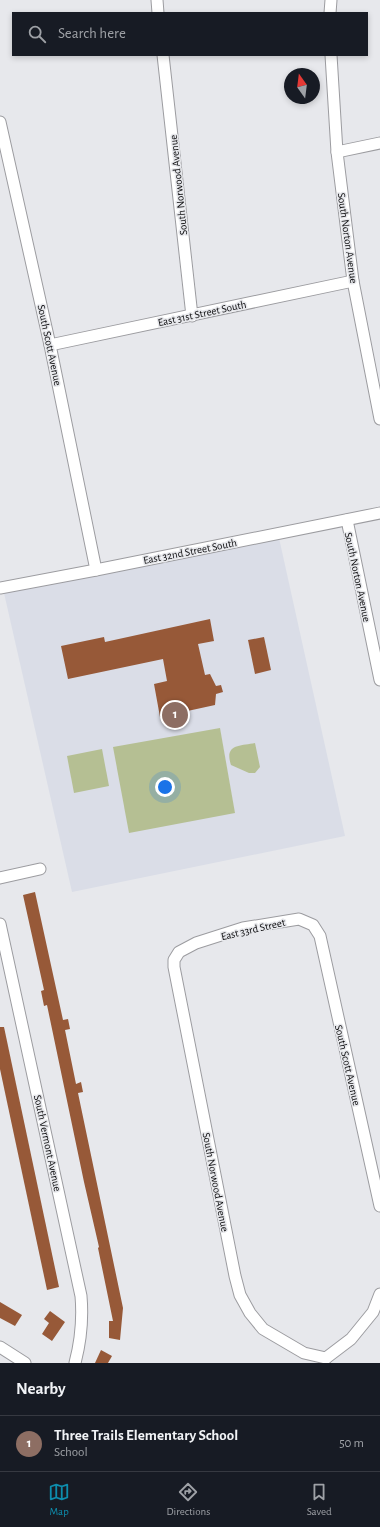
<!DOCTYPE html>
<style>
:root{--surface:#171b24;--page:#20242c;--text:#f1f3f6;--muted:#9ea1a6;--line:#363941;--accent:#0e8dad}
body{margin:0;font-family:"Alegreya Sans",sans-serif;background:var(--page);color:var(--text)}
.compass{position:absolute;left:284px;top:68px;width:36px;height:36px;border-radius:50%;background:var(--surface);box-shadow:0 2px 6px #0003;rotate:346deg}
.you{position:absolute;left:165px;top:787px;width:14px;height:14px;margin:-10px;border:3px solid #fff;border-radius:50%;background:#1a73e8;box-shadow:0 0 0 6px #1a73e833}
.badge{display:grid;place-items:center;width:26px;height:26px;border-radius:50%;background:var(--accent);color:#fff;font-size:13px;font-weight:700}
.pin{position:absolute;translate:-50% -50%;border:2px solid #fff;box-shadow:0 1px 4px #0006}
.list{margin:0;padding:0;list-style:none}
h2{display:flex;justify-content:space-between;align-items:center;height:52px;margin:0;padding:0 16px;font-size:17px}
h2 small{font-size:13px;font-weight:400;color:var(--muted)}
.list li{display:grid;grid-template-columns:26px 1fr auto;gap:12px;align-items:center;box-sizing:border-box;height:56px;padding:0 16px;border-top:1px solid var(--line)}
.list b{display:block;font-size:15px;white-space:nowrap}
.list p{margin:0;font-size:13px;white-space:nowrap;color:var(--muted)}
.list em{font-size:13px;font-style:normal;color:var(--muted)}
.icon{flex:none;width:22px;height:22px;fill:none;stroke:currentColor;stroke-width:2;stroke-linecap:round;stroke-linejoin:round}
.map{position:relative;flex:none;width:380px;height:1363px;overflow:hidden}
.search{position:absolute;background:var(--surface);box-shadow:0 2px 6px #0003;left:12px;right:12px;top:12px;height:44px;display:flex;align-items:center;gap:10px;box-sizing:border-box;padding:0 14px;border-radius:0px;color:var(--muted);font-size:15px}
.sheet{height:108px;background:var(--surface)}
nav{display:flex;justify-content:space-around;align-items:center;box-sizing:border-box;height:56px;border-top:1px solid var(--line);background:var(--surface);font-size:11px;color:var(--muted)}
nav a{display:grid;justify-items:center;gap:2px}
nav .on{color:var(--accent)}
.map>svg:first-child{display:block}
</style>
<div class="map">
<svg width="380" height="1363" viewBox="0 0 380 1363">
<rect width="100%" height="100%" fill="#e7e8ec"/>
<path fill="#dadde7" d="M 279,538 L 345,836 L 72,892 L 4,593 Z"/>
<g fill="#b5bf93">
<path d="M 220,728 L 235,813 L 129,833 L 113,747 Z"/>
<path d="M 255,743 L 260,767 L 255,773 L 249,773 L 231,765 C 224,744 240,746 255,743 Z"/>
<path d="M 102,749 L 109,786 L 74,793 L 67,756 Z"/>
</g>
<g fill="#975938">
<path d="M 210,619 L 214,641 L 198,644 L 205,675 L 210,674 L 216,686 L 221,685 L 223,692 L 216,694 L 215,705 L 160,717 L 154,684 L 167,681 L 163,659 L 68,679 L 61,646 L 104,637 L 105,642 Z"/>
<path d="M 264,637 L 271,670 L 255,674 L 248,640 Z"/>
<path d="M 35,892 L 63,1020 L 68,1019 L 70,1029 L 65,1030 L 76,1084 L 81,1082 L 83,1092 L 78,1093 L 123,1308 L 120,1340 L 109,1338 L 109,1321 L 113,1321 L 98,1248 L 99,1247 L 84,1182 L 47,1005 L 44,1006 L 41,991 L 44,990 L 23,895 Z"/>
<path d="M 0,1027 L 4,1027 L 59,1287 L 47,1290 L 0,1069 Z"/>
<path d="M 0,1302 L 22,1315 L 15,1326 L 0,1318 Z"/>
<path d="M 50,1311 L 65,1322 L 52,1341 L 42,1334 L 49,1323 L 44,1319 Z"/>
<path d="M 101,1350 L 112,1356 L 108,1363 L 95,1363 Z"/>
</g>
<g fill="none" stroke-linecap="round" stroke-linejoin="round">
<g stroke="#9c9ca0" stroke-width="13">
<g id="street">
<path d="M 157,0 L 158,13"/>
<path d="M 330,13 L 331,0"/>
<path d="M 163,55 L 192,316"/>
<path d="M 331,55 L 337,152 L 353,281 L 380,419"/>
<path d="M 0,122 L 50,345 L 96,570"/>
<path d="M 337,152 L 380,143"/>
<path d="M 50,345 L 353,281"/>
<path d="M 347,520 L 380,680"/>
<path d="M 0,588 L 96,570 L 380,513"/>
<path d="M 0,878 L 40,869"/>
<path d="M 0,924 L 81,1296 C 83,1319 81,1340 75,1363"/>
<path d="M 0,1347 L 25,1363"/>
<path d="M 326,1358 L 304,1353 L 263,1329 L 250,1313 L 240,1295 L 235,1276 L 174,967 L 174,960 L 179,952 L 196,943 L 243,928 L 299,919 L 313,925 L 320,936 L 380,1206"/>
<path d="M 326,1358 L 351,1339 L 373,1312 L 380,1294"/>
</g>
</g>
<use href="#street" stroke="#fff" stroke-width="11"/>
</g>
<g text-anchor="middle" stroke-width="3" stroke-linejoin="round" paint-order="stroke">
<g font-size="11" fill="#0b0b0d" stroke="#e7e8ec">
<text transform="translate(178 185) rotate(-96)" y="4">South Norwood Avenue</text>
<text transform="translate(348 238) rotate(82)" y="4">South Norton Avenue</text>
<text transform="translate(202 313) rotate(-12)" y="4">East 31st Street South</text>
<text transform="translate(50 345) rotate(78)" y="4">South Scott Avenue</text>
<text transform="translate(190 551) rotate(-11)" y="4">East 32nd Street South</text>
<text transform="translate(358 577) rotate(78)" y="4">South Norton Avenue</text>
<text transform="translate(253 929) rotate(-13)" y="4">East 33rd Street</text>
<text transform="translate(348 1065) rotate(77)" y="4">South Scott Avenue</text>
<text transform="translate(48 1143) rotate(78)" y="4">South Vermont Avenue</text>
<text transform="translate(216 1182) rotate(79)" y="4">South Norwood Avenue</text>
</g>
</g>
</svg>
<svg class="compass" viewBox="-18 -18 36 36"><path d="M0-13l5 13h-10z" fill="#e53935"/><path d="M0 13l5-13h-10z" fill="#9ea1a6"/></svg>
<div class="you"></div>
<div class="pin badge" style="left:175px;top:715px;background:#8d6e63">1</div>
<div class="search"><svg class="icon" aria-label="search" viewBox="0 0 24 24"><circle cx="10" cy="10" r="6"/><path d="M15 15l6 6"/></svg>Search here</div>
</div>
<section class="sheet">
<h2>Nearby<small></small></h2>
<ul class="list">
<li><span class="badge" style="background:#8d6e63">1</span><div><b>Three Trails Elementary School</b><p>School</p></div><em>50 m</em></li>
</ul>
</section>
<nav>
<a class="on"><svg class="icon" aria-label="map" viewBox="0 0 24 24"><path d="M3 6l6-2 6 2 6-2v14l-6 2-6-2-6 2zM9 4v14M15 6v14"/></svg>Map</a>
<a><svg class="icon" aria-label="directions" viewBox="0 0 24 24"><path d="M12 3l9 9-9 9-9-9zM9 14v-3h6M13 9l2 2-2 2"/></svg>Directions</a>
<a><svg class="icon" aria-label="saved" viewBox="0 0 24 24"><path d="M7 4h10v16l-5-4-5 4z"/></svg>Saved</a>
</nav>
